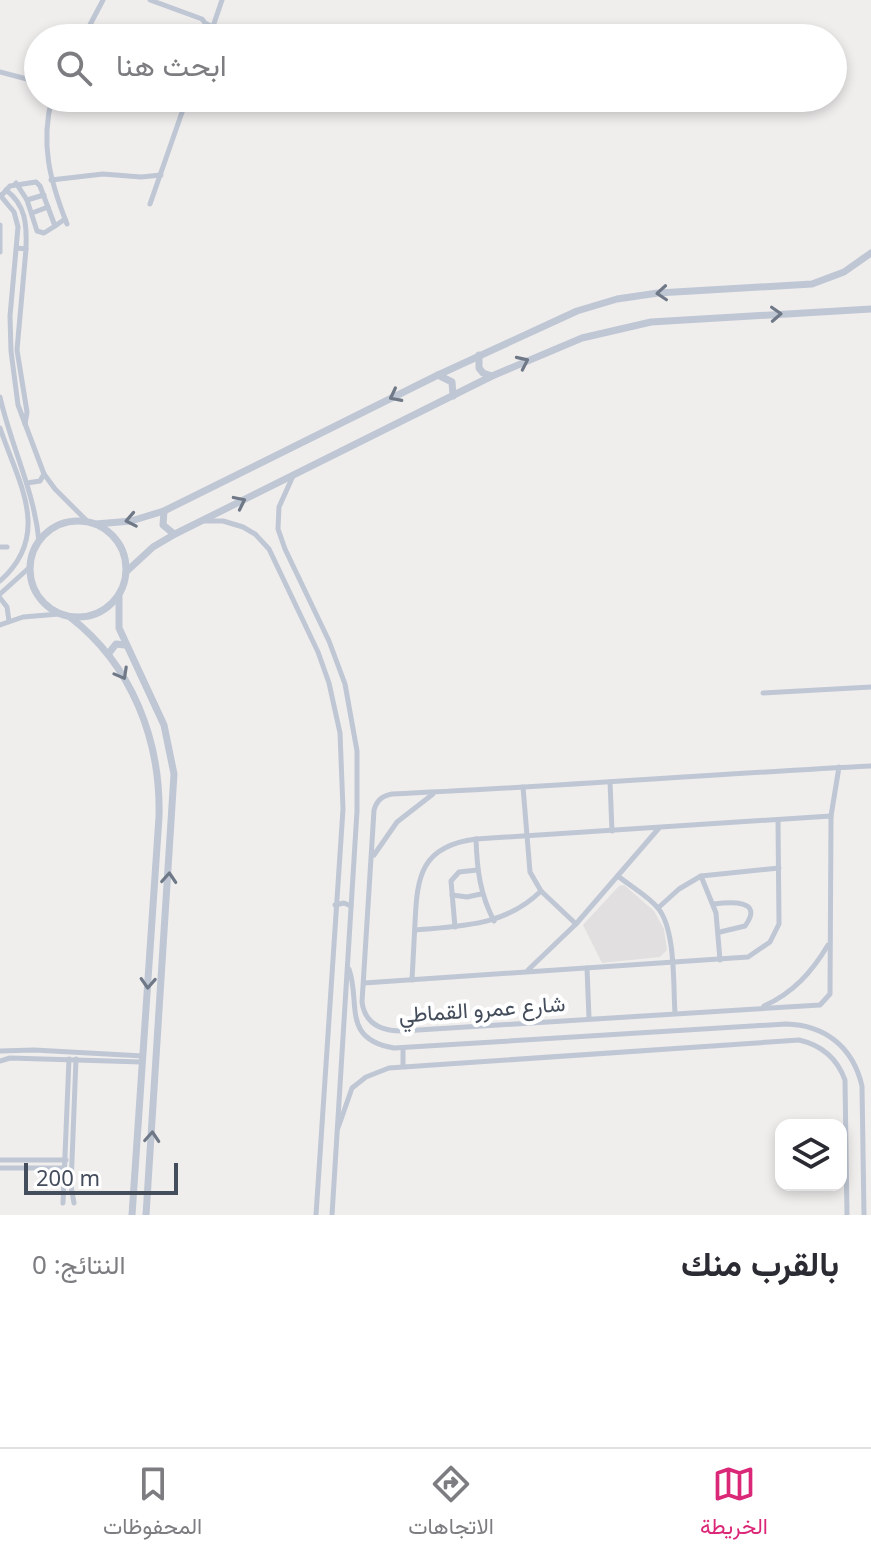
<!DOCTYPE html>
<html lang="ar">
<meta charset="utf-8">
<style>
:root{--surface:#fff;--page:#f2f2f3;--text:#2b2b33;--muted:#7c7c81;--line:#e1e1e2;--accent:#db2777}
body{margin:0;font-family:"Noto Sans",Vazirmatn,sans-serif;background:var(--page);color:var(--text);direction:rtl}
.controls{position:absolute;right:24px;bottom:24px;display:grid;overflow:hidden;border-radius:16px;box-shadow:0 4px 12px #0003}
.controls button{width:72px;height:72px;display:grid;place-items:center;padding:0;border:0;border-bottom:2px solid var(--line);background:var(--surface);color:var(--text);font:40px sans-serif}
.scale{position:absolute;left:24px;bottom:20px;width:154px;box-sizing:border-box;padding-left:8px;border:4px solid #444d5c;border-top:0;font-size:22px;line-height:28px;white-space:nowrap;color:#444d5c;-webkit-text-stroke:6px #fff;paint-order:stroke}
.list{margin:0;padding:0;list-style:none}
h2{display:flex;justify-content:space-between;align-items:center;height:104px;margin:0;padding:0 32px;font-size:34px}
h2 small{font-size:26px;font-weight:400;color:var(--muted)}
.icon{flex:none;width:44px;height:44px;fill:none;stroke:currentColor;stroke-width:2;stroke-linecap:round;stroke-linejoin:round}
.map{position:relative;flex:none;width:871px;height:1215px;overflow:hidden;direction:ltr}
.search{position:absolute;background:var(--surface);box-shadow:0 4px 12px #0003;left:24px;right:24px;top:24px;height:88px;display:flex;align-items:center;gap:20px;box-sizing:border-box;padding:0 28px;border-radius:44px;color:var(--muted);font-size:30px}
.sheet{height:232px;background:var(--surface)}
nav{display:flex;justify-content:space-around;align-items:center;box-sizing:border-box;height:112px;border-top:2px solid var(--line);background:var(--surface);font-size:22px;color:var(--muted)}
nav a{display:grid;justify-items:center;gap:4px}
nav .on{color:var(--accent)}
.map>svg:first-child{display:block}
</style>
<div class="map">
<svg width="871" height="1215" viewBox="0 0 871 1215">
<rect width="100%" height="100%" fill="#f0eded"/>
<path fill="#e1dfdf" d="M 624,885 L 654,911 L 664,929 L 667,950 L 660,957 L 602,963 L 583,925 L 619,886 Z"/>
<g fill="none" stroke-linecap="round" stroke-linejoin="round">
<g stroke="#bfc7d4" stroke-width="5">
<path d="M 150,0 L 202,19 L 205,23 L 213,27"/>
<path d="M 83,38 L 103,0"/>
<path d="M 209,38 L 222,0"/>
<path d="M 0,72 L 38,82"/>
<path d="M 52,98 C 40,144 50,181 67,224"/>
<path d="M 174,98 L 184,107"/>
<path d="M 51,180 L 103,174 L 141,177 L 161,175"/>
<path d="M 16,183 L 27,200 L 37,231 L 44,233 L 55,226"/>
<path d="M 6,190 C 26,205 27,225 26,249"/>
<path d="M 0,195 L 14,212 L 18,227 L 10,316 L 11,351 L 18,405 L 44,474 L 55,489 L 88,522"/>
<path d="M 1,196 L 10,186 L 36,182 L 40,186 L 55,226 L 65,219"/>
<path d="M 27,200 L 44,195"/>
<path d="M 150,204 L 187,98"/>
<path d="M 32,213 L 48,207"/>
<path d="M 0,225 L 0,252"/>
<path d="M 17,248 L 26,249 L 17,350 L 27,412 L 25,424"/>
<path d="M 0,397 C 11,446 34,490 39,541"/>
<path d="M 0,428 C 18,482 53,534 0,581"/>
<path d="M 293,476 L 279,507 L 278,529 L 285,549 L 329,641 L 345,684 L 357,751 L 357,811 L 332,1215"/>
<path d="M 27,483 L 40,481 L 44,474"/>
<path d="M 202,521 L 223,521 L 243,527 L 255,534 L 269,549 L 318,652 L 329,683 L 340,733 L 343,809 L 316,1215"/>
<path d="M 0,547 L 7,547"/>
<path d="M 0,594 L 30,567"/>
<path d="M 0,598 L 7,607 L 9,621"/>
<path d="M 0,625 L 23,617 L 59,614"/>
<path d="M 763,693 L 871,687"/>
<path d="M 839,767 L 831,816 L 830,994 L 820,1005 L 402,1031 C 381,1031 365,1024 362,1002 L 374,810 C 377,800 382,796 392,794 C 552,787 711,774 871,766"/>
<path d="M 610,782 L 612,831"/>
<path d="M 523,787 L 530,872 L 541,891 L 576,924"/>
<path d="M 476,839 C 477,870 480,894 494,921"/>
<path d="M 374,855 L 397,822 L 433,794"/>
<path d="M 618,876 C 630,886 648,896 658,908 C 676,930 673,985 675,1013"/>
<path d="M 701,876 L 716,913 L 720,960"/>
<path d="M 452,895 L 467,897 L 481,894"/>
<path d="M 714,904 C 729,902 765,899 745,926 L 720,932"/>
<path d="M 335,905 L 344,903 L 351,906"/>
<path d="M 658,908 L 679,889 L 701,876 L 779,868"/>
<path d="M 455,927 L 451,881 L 459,872 L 477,870"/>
<path d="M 415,930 C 463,926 505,926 541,891"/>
<path d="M 587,968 L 589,1018"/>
<path d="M 349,969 C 361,1003 341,1039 394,1048 L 786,1024 C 825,1025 853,1047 862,1086 L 864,1215"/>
<path d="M 528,970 L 576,924 L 659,828"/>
<path d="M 412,980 C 413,961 414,942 415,923 C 417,876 421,846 476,839 L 831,816"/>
<path d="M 364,983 L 748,957 L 770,942 L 779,924 L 778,820"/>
<path d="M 764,1006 C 793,993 812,972 828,945"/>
<path d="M 403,1049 L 403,1065"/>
<path d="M 0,1051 L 34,1050 L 143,1056"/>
<path d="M 0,1061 L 10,1058 L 142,1062"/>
<path d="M 338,1128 L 352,1088 L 366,1077 L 389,1068 L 799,1040 C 821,1045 837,1058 845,1080 L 847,1215"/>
<path d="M 0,1160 L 66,1160"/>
<path d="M 0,1168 L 65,1168"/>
<path d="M 63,1203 L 69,1059"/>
<path d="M 74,1203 L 71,1186 L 76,1059"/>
</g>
<g stroke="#bfc7d4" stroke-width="7">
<path d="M 479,355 L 479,368 L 483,373 L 492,376"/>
<path d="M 438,375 L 452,382 L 453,396"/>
<path d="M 164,511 L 163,525 L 174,534"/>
<circle cx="78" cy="569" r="48"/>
<path d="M 96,524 L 131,521 L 164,511 L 438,375 L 577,311 L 617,299 L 658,293 L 812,284 L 844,272 L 871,253"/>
<path d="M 127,571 L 153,547 L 175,534 L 492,376 L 582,338 L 651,322 L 871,309"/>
<path d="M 119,595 L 119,628 L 164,725 L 174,774 L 146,1215"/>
<path d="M 70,617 C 132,665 161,740 159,817 L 132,1215"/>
<path d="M 109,653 L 116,644 L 125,645"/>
</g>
</g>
<defs><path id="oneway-chevron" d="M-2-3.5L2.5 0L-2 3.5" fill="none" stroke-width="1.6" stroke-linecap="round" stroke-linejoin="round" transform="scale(2)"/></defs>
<g stroke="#6f7886">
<use href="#oneway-chevron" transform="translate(662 293) rotate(176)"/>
<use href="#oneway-chevron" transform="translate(776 314) rotate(-3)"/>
<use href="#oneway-chevron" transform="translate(523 362) rotate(-25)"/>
<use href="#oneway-chevron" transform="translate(395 396) rotate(153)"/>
<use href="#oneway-chevron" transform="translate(240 502) rotate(-26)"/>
<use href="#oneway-chevron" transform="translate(131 520) rotate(169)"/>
<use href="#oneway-chevron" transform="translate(122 674) rotate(61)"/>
<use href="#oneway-chevron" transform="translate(169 878) rotate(-86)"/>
<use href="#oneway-chevron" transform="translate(148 983) rotate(93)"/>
<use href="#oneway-chevron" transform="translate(152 1137) rotate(-86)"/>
</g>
<g text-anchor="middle" stroke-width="8" stroke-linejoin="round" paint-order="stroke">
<g font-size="22" fill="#444d5c" stroke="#fff">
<text transform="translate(482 1009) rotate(-4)" y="8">شارع عمرو القماطي</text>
</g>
</g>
</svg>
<div class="controls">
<button><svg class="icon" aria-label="layers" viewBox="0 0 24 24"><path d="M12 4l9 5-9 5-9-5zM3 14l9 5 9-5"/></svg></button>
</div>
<div class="scale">200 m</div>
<div class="search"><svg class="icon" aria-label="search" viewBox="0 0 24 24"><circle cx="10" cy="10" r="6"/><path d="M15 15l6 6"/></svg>ابحث هنا</div>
</div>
<section class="sheet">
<h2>بالقرب منك<small>النتائج: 0</small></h2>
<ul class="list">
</ul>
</section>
<nav>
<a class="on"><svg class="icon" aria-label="map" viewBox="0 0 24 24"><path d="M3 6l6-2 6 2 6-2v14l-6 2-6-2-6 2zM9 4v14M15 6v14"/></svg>الخريطة</a>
<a><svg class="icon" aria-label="directions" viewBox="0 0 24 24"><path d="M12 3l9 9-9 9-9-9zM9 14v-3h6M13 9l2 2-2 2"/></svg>الاتجاهات</a>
<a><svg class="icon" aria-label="saved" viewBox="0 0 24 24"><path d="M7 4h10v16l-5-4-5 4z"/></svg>المحفوظات</a>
</nav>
